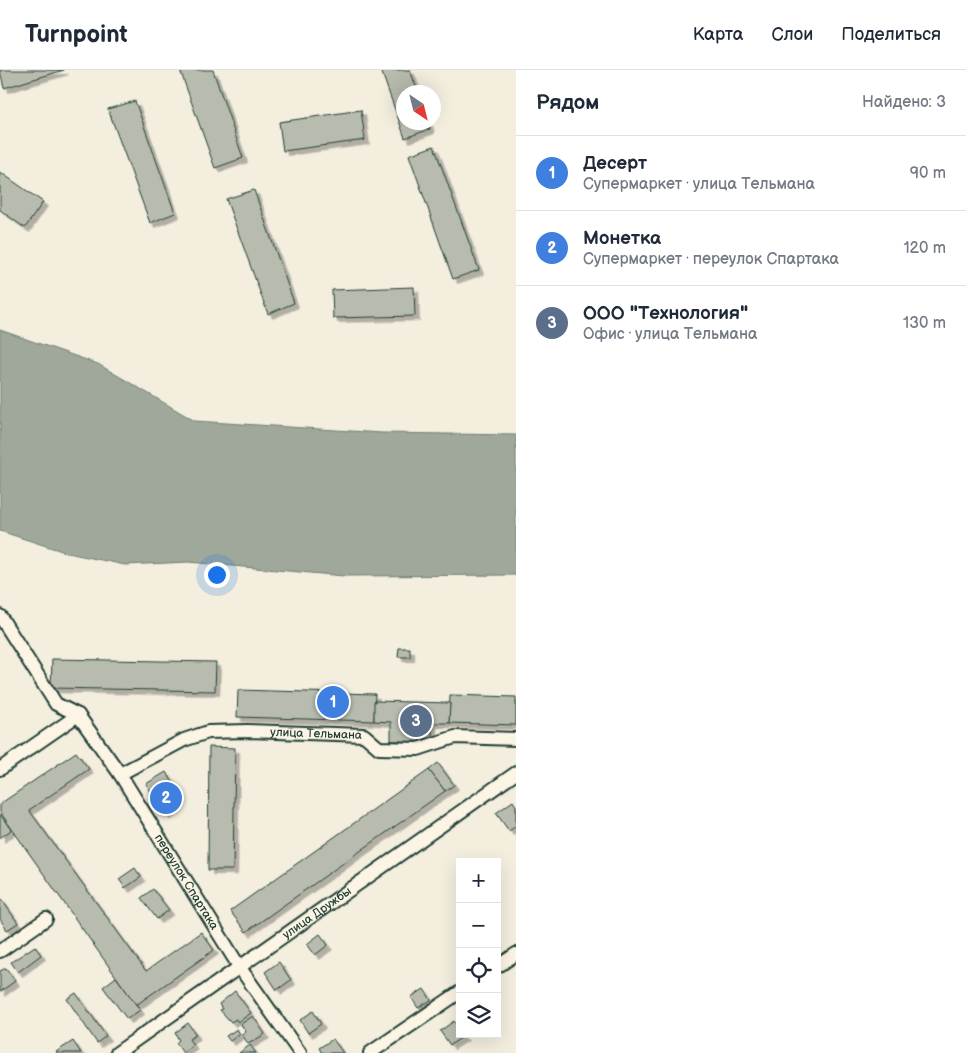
<!DOCTYPE html>
<html lang="ru">
<meta charset="utf-8">
<style>
:root{--surface:#fff;--page:#f6f6f7;--text:#1f2937;--muted:#747a83;--line:#e0e1e3;--accent:#1a73e8}
body{margin:0;font-family:"Balsamiq Sans",sans-serif;background:var(--page);color:var(--text)}
.controls{position:absolute;right:15px;bottom:15px;display:grid;overflow:hidden;border-radius:0px;box-shadow:0 5px 20px #0002}
.controls button{width:45px;height:45px;display:grid;place-items:center;padding:0;border:0;border-bottom:1px solid var(--line);background:var(--surface);color:var(--text);font:25px sans-serif}
.compass{position:absolute;left:396px;top:15px;width:45px;height:45px;border-radius:50%;background:var(--surface);box-shadow:0 5px 20px #0002;rotate:145deg}
.you{position:absolute;left:216px;top:504px;width:18px;height:18px;margin:-12px;border:4px solid #fff;border-radius:50%;background:#1a73e8;box-shadow:0 0 0 8px #1a73e833}
.badge{display:grid;place-items:center;width:32px;height:32px;border-radius:50%;background:var(--accent);color:#fff;font-size:16px;font-weight:700}
.pin{position:absolute;translate:-50% -50%;border:2px solid #fff;box-shadow:0 1px 5px #0006}
.list{margin:0;padding:0;list-style:none}
h2{display:flex;justify-content:space-between;align-items:center;height:65px;margin:0;padding:0 20px;font-size:21px}
h2 small{font-size:16px;font-weight:400;color:var(--muted)}
.list li{display:grid;grid-template-columns:32px 1fr auto;gap:15px;align-items:center;box-sizing:border-box;height:75px;padding:0 20px;border-top:1px solid var(--line)}
.list b{display:block;font-size:19px;white-space:nowrap}
.list p{margin:0;font-size:16px;white-space:nowrap;color:var(--muted)}
.list em{font-size:16px;font-style:normal;color:var(--muted)}
.icon{flex:none;width:28px;height:28px;fill:none;stroke:currentColor;stroke-width:2;stroke-linecap:round;stroke-linejoin:round}
.map{position:relative;flex:none;width:516px;height:983px;overflow:hidden}
header{display:flex;align-items:center;gap:30px;box-sizing:border-box;height:70px;padding:0 25px;background:var(--surface);border-bottom:1px solid var(--line)}
header strong{font-size:24px}
nav{display:flex;gap:28px;margin-inline-start:auto;font-size:18px}
main{display:flex}
aside{flex:1;background:var(--surface)}
.map>svg:first-child{display:block}
</style>
<header>
<strong>Turnpoint</strong>
<nav><a>Карта</a><a>Слои</a><a>Поделиться</a></nav>
</header>
<main>
<div class="map">
<svg width="516" height="983" viewBox="0 0 516 983">
<defs>
<filter id="shadow"><feDropShadow dx="4.5" dy="4.5" stdDeviation="0" flood-color="#0004"/></filter>
</defs>
<rect width="100%" height="100%" fill="#f3eede"/>
<filter id="ink" filterUnits="userSpaceOnUse"><feTurbulence type="fractalNoise" baseFrequency=".02" numOctaves="2"/><feDisplacementMap in="SourceGraphic" scale="10" xChannelSelector="R" yChannelSelector="G"/><feConvolveMatrix kernelMatrix="1 2 1 2 8 2 1 2 1" color-interpolation-filters="sRGB"/></filter>
<g filter="url(#ink)">
<path fill="#a0a89b" stroke="#6c7d72" d="M 0,260 L 98,294 L 195,351 L 382,363 L 516,365 L 516,505 L 344,506 L 188,492 L 125,495 L 68,483 L 0,461 Z"/>
<g fill="#b8bcae" stroke="#1f3d34" filter="url(#shadow)">
<path d="M 0,0 L 64,0 L 4,18 Z"/>
<path d="M 180,0 L 213,0 L 243,88 L 215,98 Z"/>
<path d="M 381,0 L 410,0 L 418,22 L 403,22 L 403,52 L 428,52 L 430,59 L 405,68 Z"/>
<path d="M 135,31 L 175,143 L 150,153 L 108,39 Z"/>
<path d="M 361,40 L 365,70 L 283,81 L 279,52 Z"/>
<path d="M 434,76 L 479,200 L 453,209 L 409,85 Z"/>
<path d="M 0,102 L 43,132 L 25,158 L 0,140 Z"/>
<path d="M 254,120 L 294,233 L 268,244 L 226,129 Z"/>
<path d="M 414,217 L 415,246 L 333,248 L 332,220 Z"/>
<path d="M 399,578 L 410,578 L 410,587 L 398,587 Z"/>
<path d="M 52,589 L 216,592 L 215,621 L 51,618 Z"/>
<path d="M 238,620 L 375,624 L 374,651 L 237,647 Z"/>
<path d="M 450,625 L 516,627 L 516,655 L 449,653 Z"/>
<path d="M 374,631 L 450,633 L 449,653 L 432,653 L 432,672 L 391,671 L 391,652 L 374,651 Z"/>
<path d="M 209,677 L 235,678 L 233,800 L 208,800 Z"/>
<path d="M 76,682 L 89,699 L 29,740 L 146,901 L 201,862 L 214,880 L 136,935 L 0,742 L 0,734 Z"/>
<path d="M 438,693 L 454,715 L 445,721 L 429,700 Z"/>
<path d="M 429,700 L 445,721 L 246,862 L 230,841 Z"/>
<path d="M 166,702 L 177,718 L 176,738 L 166,745 L 146,714 Z"/>
<path d="M 513,731 L 516,736 L 516,756 L 509,761 L 496,743 Z"/>
<path d="M 0,744 L 11,760 L 0,768 Z"/>
<path d="M 135,798 L 141,807 L 125,818 L 119,809 Z"/>
<path d="M 153,819 L 169,840 L 157,849 L 141,828 Z"/>
<path d="M 0,827 L 18,853 L 7,860 L 0,849 Z"/>
<path d="M 320,864 L 328,875 L 315,885 L 307,874 Z"/>
<path d="M 35,876 L 41,885 L 18,902 L 11,892 Z"/>
<path d="M 279,892 L 291,910 L 277,920 L 265,902 Z"/>
<path d="M 6,898 L 15,911 L 0,922 L 0,901 Z"/>
<path d="M 116,907 L 140,940 L 127,949 L 103,917 Z"/>
<path d="M 424,919 L 431,930 L 418,938 L 411,927 Z"/>
<path d="M 235,921 L 251,943 L 238,952 L 236,949 L 231,952 L 220,940 L 222,939 L 219,934 Z"/>
<path d="M 76,923 L 106,966 L 97,973 L 67,929 Z"/>
<path d="M 313,941 L 321,954 L 308,963 L 300,950 Z"/>
<path d="M 253,946 L 265,964 L 248,974 L 242,964 L 246,962 L 241,954 Z"/>
<path d="M 454,951 L 460,960 L 460,964 L 464,966 L 450,975 L 440,961 Z"/>
<path d="M 188,953 L 196,965 L 189,969 L 193,975 L 183,983 L 176,973 L 179,970 L 175,963 Z"/>
<path d="M 237,959 L 240,964 L 230,971 L 226,966 Z"/>
<path d="M 333,969 L 343,983 L 322,983 L 319,978 Z"/>
<path d="M 73,971 L 81,983 L 57,983 L 56,982 Z"/>
<path d="M 250,975 L 256,983 L 239,983 Z"/>
</g>
<g fill="none" stroke-linecap="round" stroke-linejoin="round">
<g stroke="#1f3d34" stroke-width="16">
<g id="minor">
<path id="s1" d="M 0,546 L 56,634 L 78,645 L 120,704 L 240,898 L 300,983"/>
<path d="M 0,699 L 78,645"/>
<path id="s2" d="M 120,704 L 184,670 L 208,662 L 247,661 L 364,665 L 379,678 L 418,679 L 455,667 L 516,669"/>
<path d="M 0,881 L 46,849"/>
<path d="M 497,897 L 516,884"/>
<path id="s3" d="M 117,983 L 516,703"/>
<path d="M 370,983 L 460,922"/>
</g>
</g>
<use href="#minor" stroke="#fcf5e5" stroke-width="12"/>
</g>
</g>
<g text-anchor="middle" stroke-width="4" stroke-linejoin="round" paint-order="stroke">
<g font-size="12" fill="#1f3d34" stroke="#fcf5e5">
<text dy="4" stroke="none"><textPath href="#s2" startOffset="206">улица Тельмана</textPath></text>
<text dy="4" stroke="none"><textPath href="#s1" startOffset="328">переулок Спартака</textPath></text>
<text dy="4" stroke="none"><textPath href="#s3" startOffset="244">улица Дружбы</textPath></text>
</g>
</g>
</svg>
<div class="controls">
<button>+</button>
<button>−</button>
<button><svg class="icon" aria-label="locate" viewBox="0 0 24 24"><circle cx="12" cy="12" r="6"/><path d="M12 2v4M12 18v4M2 12h4M18 12h4"/></svg></button>
<button><svg class="icon" aria-label="layers" viewBox="0 0 24 24"><path d="M12 4l9 5-9 5-9-5zM3 14l9 5 9-5"/></svg></button>
</div>
<svg class="compass" viewBox="-18 -18 36 36"><path d="M0-13l5 13h-10z" fill="#e53935"/><path d="M0 13l5-13h-10z" fill="#747a83"/></svg>
<div class="you"></div>
<div class="pin badge" style="left:333px;top:632px;background:#3f7fe0">1</div>
<div class="pin badge" style="left:166px;top:728px;background:#3f7fe0">2</div>
<div class="pin badge" style="left:416px;top:651px;background:#5c6f8a">3</div>
</div>
<aside>
<h2>Рядом<small>Найдено: 3</small></h2>
<ul class="list">
<li><span class="badge" style="background:#3f7fe0">1</span><div><b>Десерт</b><p>Супермаркет · улица Тельмана</p></div><em>90 m</em></li>
<li><span class="badge" style="background:#3f7fe0">2</span><div><b>Монетка</b><p>Супермаркет · переулок Спартака</p></div><em>120 m</em></li>
<li><span class="badge" style="background:#5c6f8a">3</span><div><b>ООО &quot;Технология&quot;</b><p>Офис · улица Тельмана</p></div><em>130 m</em></li>
</ul>
</aside>
</main>
